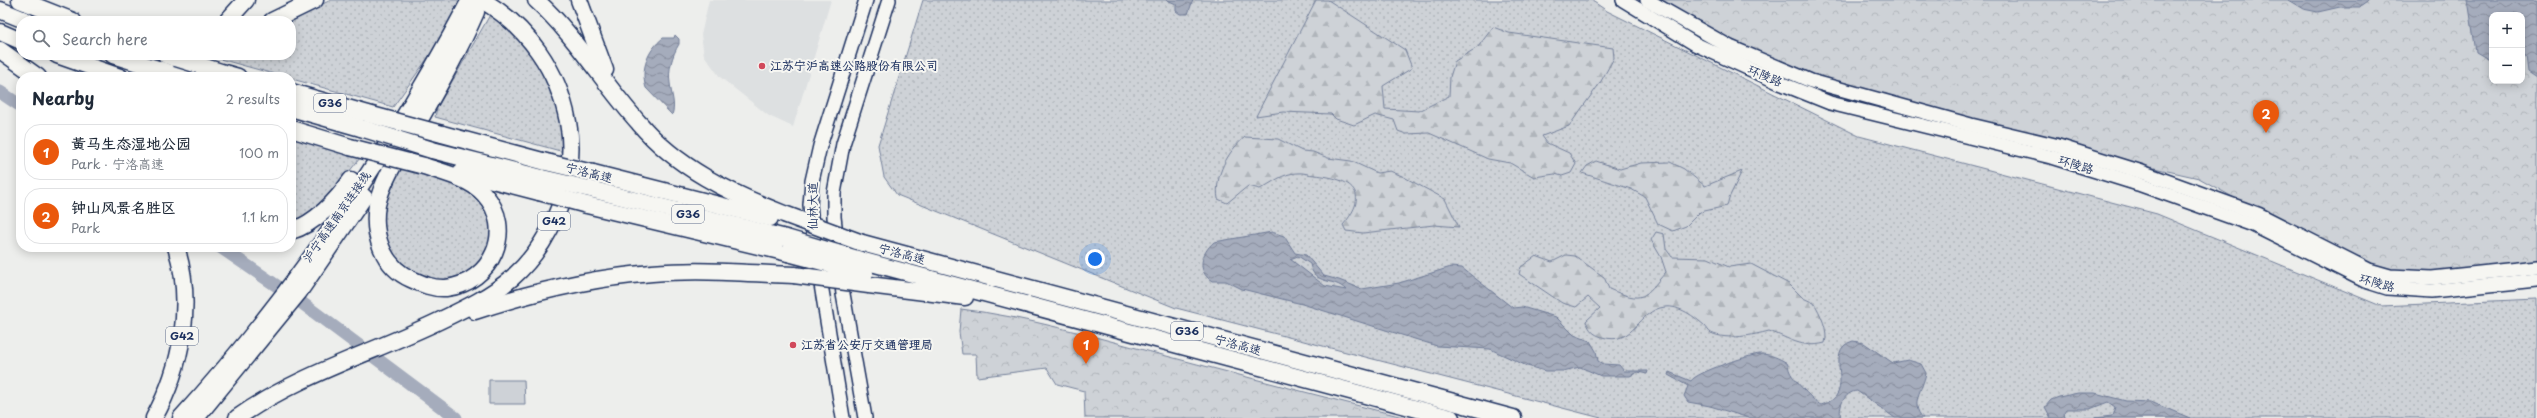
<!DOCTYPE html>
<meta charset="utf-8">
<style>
:root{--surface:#fff;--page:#f2f2f3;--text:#1f2937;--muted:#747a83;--line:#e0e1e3;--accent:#ea580c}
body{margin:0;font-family:"Playpen Sans","LXGW WenKai TC",sans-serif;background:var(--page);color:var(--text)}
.controls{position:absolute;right:12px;top:12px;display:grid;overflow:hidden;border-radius:8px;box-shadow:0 2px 10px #0003}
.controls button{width:36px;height:36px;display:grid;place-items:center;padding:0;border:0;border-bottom:1px solid var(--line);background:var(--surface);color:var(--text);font:20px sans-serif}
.you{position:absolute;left:1095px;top:259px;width:14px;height:14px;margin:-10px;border:3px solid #fff;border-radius:50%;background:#1a73e8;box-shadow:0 0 0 6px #1a73e833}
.badge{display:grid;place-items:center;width:26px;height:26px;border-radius:50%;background:var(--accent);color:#fff;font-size:13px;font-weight:700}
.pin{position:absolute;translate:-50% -33px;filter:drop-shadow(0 1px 2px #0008)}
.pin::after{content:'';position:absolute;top:21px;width:14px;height:12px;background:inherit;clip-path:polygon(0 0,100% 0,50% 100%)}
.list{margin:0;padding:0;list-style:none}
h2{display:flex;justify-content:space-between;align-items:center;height:52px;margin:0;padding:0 16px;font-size:17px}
h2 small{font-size:13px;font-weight:400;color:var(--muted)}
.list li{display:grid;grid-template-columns:26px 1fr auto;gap:12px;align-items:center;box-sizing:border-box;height:56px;margin:0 8px 8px;padding:0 8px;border:1px solid var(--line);border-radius:16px}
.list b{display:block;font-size:15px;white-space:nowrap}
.list p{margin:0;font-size:13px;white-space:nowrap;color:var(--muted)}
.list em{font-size:13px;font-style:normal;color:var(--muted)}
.icon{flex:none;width:22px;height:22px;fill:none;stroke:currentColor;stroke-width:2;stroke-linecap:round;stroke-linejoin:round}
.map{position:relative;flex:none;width:2537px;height:418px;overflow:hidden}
.search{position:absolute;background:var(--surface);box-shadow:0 2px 10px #0003;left:16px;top:16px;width:280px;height:44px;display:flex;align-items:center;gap:10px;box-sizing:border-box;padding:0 14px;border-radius:16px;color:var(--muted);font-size:15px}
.panel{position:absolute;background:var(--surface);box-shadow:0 2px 10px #0003;left:16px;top:72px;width:280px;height:180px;border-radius:16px}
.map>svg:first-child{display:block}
</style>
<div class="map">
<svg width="2537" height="418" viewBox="0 0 2537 418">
<defs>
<pattern id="grass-dots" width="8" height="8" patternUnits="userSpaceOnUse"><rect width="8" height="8" fill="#ced2d7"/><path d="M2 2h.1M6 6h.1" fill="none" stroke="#b0b5bb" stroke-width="1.8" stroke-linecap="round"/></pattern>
<pattern id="forest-firs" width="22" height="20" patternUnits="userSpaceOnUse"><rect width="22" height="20" fill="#ced2d7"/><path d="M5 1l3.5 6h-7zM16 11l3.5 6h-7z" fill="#b0b5bb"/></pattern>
<pattern id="park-crowns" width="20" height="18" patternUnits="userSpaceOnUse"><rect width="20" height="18" fill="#ced2d7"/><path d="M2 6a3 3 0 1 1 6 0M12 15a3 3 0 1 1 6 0" fill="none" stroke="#b0b5bb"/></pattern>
<pattern id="water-waves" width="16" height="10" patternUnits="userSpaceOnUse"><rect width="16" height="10" fill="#a5acbc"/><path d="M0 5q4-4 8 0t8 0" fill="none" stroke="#868c9c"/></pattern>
</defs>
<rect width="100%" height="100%" fill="#edeeec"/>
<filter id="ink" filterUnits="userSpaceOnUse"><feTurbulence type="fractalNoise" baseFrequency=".025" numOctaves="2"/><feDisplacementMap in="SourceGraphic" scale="8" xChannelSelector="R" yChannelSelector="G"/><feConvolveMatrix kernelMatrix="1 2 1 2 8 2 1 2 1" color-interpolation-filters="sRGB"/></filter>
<g filter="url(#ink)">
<path fill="#dde0e1" d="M 709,0 L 831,0 L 793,127 L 769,116 L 720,77 L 704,55 L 701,35 Z"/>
<g fill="url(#grass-dots)" stroke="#74809a">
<path d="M 331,0 L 461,0 L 432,52 L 393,107 L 209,56 L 291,55 L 291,21 L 287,21 Z"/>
<path d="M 923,0 L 1591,0 L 1607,11 L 1859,136 L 2157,214 L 2381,306 L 2537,299 L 2537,418 L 1601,418 L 1176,308 L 897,195 L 884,177 L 878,145 Z"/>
<path d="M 491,13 C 542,56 559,85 564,152 L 435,117 L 437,108 Z"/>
<path d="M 291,138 L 360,158 L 321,207 L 291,225 Z"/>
<path d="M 399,168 L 434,176 L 470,189 L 491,212 L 494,245 L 477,270 L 445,283 L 404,271 L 381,236 L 382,204 Z"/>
</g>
<g fill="url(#forest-firs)" stroke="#74809a">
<path d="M 1316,0 L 1328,0 L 1405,50 L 1412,68 L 1383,86 L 1385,109 L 1419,111 L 1449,96 L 1450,77 L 1455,61 L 1478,47 L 1493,27 L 1509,33 L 1613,48 L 1614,58 L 1600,83 L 1569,126 L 1542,136 L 1547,143 L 1569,153 L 1576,164 L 1571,173 L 1562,176 L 1555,174 L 1534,177 L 1510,163 L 1488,159 L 1429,133 L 1406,134 L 1398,131 L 1394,120 L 1375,115 L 1354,125 L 1336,119 L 1331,114 L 1283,112 L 1256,116 Z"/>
<path d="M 1245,137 L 1278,139 L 1302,151 L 1313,152 L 1328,158 L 1351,161 L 1377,173 L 1390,171 L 1402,176 L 1445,199 L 1459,227 L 1434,225 L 1363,233 L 1346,231 L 1343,225 C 1371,192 1352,179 1315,175 C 1309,175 1303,172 1297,173 C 1283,173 1272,183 1260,189 L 1248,186 L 1227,203 L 1218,199 C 1214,176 1228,151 1245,137 Z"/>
<path d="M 1596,161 L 1620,169 L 1641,163 L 1670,162 L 1684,169 L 1705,186 L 1742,171 L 1729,198 L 1727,206 L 1700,212 L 1686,226 L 1673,231 L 1658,224 L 1645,197 L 1631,189 L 1582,173 L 1587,166 Z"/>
<path d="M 1656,232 L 1664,234 L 1666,249 L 1672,257 L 1708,258 L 1729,267 L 1751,264 L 1789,284 L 1803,298 L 1814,303 C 1820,313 1829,331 1825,343 C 1802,349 1789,338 1769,331 C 1753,335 1728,341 1711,333 C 1709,332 1707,328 1705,326 C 1695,317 1679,305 1665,307 C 1637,310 1635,347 1602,337 C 1593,334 1590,331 1586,321 L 1600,308 L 1588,297 L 1576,307 L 1562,303 L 1519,274 L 1521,267 L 1536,256 L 1552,262 L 1566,255 L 1575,256 L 1604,277 L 1609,289 C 1645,304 1643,298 1666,272 L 1661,257 L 1651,240 Z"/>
</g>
<g fill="url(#park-crowns)" stroke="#74809a" fill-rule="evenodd">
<path d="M 1654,0 L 2537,0 L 2537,268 L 2381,281 L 2199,178 L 1790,87 ZM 2492,15 L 2522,15 L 2522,81 L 2492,81 Z"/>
<path d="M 961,309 C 1027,317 1091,336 1155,353 C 1239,375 1323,397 1407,418 L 1085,418 L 1084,391 L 1057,384 L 1047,368 L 977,377 L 976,354 L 962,354 L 959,332 Z"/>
</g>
<path fill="#ced2d7" stroke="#74809a" d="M 489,380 L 524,380 L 525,404 L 489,404 Z"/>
<g fill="url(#water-waves)" stroke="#6e7a96" fill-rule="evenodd">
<path d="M 1167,0 L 1193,0 L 1188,14 L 1180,14 L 1176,11 L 1176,4 Z"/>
<path d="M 2288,0 L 2370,0 L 2360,7 L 2340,7 L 2318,12 L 2303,9 Z"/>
<path d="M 2468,0 L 2537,0 L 2537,78 L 2528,72 L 2526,56 L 2522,55 L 2522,15 L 2492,15 L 2492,59 L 2488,59 L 2476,52 Z"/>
<path d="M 675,35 L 679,39 L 679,44 C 672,56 668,70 670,83 C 671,94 676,104 672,115 L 646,88 C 640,69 648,50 663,38 L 674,38 Z"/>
<path d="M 1272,232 L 1284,236 L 1295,253 L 1306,255 L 1324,276 L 1339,280 L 1362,289 L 1399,283 L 1451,267 L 1462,268 L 1513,308 L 1522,307 L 1556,317 L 1574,335 L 1590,341 L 1596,351 L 1598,361 L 1603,364 L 1619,365 L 1624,371 L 1648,371 L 1647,374 L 1638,372 L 1630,376 L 1601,376 L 1580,367 L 1563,371 L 1545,371 L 1527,366 L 1490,349 L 1437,346 L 1302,304 L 1242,289 L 1226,281 L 1212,281 C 1196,271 1201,253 1214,242 ZM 1298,256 L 1310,264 C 1314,286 1334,277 1346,290 L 1325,286 L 1290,259 Z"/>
<path d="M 1853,341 L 1864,343 L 1893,363 L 1908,360 L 1921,364 L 1926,373 C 1923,390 1909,403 1923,418 L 1895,418 L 1857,391 C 1844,392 1838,407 1841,418 L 1749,418 L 1710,406 L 1688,402 L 1684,396 L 1688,386 L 1668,375 L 1669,372 L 1691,381 C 1696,372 1749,355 1760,354 C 1770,354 1779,358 1787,363 C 1789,366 1788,368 1790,372 C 1793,379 1814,402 1821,405 C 1861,395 1820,350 1853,341 Z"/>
<path d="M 2078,393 L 2095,393 L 2126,401 L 2151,402 L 2190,418 L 2095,418 L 2112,416 L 2115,407 L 2108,402 L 2090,409 L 2066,409 L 2064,412 L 2065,418 L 2051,418 L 2045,407 L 2051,400 L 2059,397 Z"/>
</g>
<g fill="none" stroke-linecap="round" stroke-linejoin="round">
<g stroke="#a5acbc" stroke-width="13">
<path d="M 0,92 L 21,106"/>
<path d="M 220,247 L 302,303 L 456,418"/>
</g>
<g stroke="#1b2f5e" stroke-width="16">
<g id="major">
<path d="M 1623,0 L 1695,44 L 1780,83 L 1830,103 L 2051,157 L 2138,184 L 2253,225 L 2365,281 L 2387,288 L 2432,291 L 2537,280"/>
<path d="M 1647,0 L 1730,47 L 1811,81 L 1971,125 L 2055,145 L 2142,172 L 2258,214 L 2369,270 L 2390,276 L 2432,278 L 2537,267"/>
<path d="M 843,418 L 814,242 L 810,205 L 812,181 L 820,146 L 866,0"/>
<path d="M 865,418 L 843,294 L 834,217 L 834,193 L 843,144 L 889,0"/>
</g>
</g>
<g stroke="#1b2f5e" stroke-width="19">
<g id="highway">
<path d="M 20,0 L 73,21"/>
<path d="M 536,0 C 576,36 603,83 639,123 C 677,168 730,193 784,214"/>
<path d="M 579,0 L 605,70"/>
<path d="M 0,10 L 27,21"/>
<path d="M 227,21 L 246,0"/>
<path d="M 272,21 L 315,0"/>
<path d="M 0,32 L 21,41"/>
<path d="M 0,50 L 38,77"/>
<path d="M 57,55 L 120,77"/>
<path d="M 113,55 L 183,77"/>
<path d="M 166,55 L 176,58"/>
<path d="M 224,73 L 238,77"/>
<path d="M 196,77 L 203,55"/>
<path d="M 291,92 L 368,114"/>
<path d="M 291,108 L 361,128"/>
<path d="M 291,129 L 350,147"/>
<path d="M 442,134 L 546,162"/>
<path d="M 432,150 L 542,178"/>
<path d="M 424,166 C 444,173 469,178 484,194 C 516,229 492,283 446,288 C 433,289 422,284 411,279 C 383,267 372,234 377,205 C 383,178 401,153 414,130 C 436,91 458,53 476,12"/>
<path d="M 461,172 L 539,192"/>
<path d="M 593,173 L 770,218"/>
<path d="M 590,189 L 786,238"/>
<path d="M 587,205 L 788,253"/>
<path d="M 291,231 C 315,224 337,200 351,180"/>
<path d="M 862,243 L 1513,418"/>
<path d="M 864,261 L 1451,418"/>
<path d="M 869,285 L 965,297"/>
<path d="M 475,311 C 532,292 591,278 652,273 C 699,269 747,273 794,275"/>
<path d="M 154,418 C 182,367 194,303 176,247"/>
<path d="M 181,418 C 294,294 392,148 470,0"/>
<path d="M 196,418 L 299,292 L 364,197"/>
<path d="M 237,418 C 299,374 373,353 441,320 C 466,308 491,296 512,278 C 537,256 553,228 563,197 C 570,173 573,147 568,122 C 558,70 528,27 482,0"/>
</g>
</g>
<use href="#major" stroke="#f6f6f2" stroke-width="13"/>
<use href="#highway" stroke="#f6f6f2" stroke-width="16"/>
<g stroke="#1b2f5e" stroke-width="19" stroke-linecap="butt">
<g id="highway-bridge">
<path d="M 176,58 L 224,73"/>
<path d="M 368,114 L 442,134"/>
<path d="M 361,128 L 432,150"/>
<path d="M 350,147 L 424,166"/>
<path d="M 546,162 L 593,173"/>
<path d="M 542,178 L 590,189"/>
<path d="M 539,192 L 587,205"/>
<path d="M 784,214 L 862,243"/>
<path d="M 786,238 L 864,261"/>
<path d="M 788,253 L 865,273"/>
<path d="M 794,275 L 869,285"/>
</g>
</g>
<use href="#highway-bridge" stroke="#f6f6f2" stroke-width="16"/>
</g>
</g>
<g fill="#d1495b" stroke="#f6f6f2" stroke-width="1.5">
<circle cx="762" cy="66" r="4"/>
<circle cx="793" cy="345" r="4"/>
</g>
<g text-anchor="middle" stroke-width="4" stroke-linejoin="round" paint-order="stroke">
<g fill="#f6f6f2" stroke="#5d6b8a" stroke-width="1">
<rect x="314" y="94" width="32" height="18" rx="3"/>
<rect x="672" y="205" width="32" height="18" rx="3"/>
<rect x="538" y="212" width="32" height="18" rx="3"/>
<rect x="1171" y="322" width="32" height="18" rx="3"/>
<rect x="166" y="327" width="32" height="18" rx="3"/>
</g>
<g font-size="11" font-weight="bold" fill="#1b2f5e">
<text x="330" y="107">G36</text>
<text x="688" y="218">G36</text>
<text x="554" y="225">G42</text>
<text x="1187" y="335">G36</text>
<text x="182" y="340">G42</text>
</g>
<g font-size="12" font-weight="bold" fill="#1b2f5e" stroke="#f6f6f2" text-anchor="start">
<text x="770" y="70">江苏宁沪高速公路股份有限公司</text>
<text x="801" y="349">江苏省公安厅交通管理局</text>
</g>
<g font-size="12" fill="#1b2f5e" stroke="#f6f6f2">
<text transform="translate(1765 76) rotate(23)" y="4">环陵路</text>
<text transform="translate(2076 165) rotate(17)" y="4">环陵路</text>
<text transform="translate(589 173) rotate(14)" y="4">宁洛高速</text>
<text transform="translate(813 206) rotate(-90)" y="4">仙林大道</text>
<text transform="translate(337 217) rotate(-55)" y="4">沪宁高速南京连接线</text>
<text transform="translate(902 254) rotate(15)" y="4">宁洛高速</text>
<text transform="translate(2377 283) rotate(16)" y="4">环陵路</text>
<text transform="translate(1238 345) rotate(15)" y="4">宁洛高速</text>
</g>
</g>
</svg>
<div class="controls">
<button>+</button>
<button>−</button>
</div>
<div class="you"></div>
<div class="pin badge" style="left:1086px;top:364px">1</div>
<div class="pin badge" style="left:2266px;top:133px">2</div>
<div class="search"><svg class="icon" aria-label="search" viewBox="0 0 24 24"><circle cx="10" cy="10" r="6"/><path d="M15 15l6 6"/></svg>Search here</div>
<section class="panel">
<h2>Nearby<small>2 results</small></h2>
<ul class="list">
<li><span class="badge">1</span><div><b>黄马生态湿地公园</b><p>Park · 宁洛高速</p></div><em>100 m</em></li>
<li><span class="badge">2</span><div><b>钟山风景名胜区</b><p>Park</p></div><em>1.1 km</em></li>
</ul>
</section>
</div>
